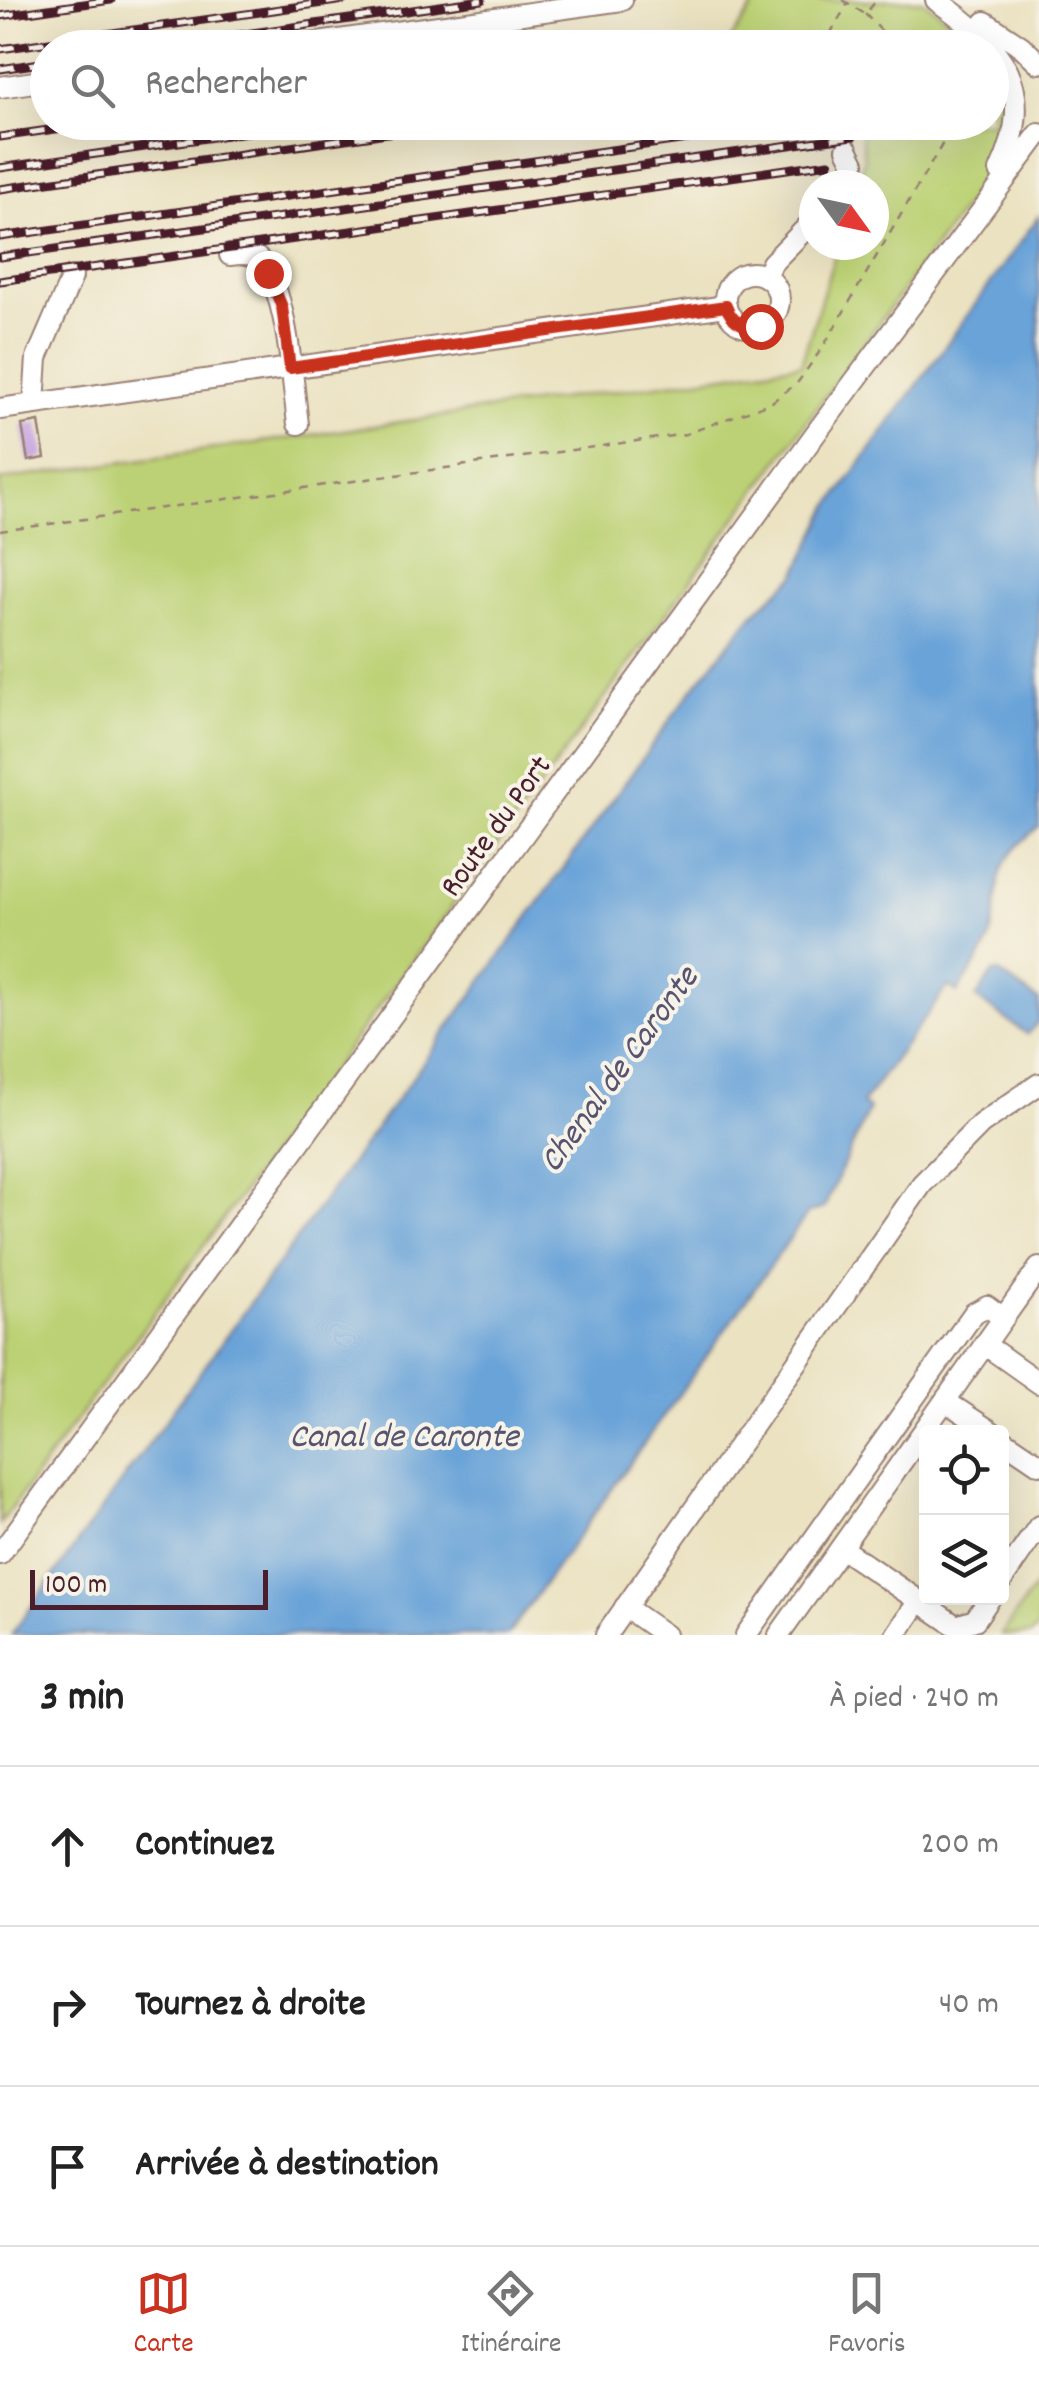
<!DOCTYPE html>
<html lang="fr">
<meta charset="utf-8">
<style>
:root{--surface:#fff;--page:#f6f6f6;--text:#222;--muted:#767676;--line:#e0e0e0;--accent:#c8321e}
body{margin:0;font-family:Dekko,sans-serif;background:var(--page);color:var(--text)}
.controls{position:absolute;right:30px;bottom:30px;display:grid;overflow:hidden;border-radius:10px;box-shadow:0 10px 40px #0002}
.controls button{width:90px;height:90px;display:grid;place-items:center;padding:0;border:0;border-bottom:2px solid var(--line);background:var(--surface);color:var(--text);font:50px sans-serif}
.compass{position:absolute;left:799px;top:170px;width:90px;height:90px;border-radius:50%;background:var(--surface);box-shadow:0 10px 40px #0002;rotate:123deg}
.scale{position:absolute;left:30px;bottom:25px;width:238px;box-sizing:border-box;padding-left:10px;border:5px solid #4a1f2b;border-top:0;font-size:28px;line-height:35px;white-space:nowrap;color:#4a1f2b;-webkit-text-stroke:8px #f7f3e8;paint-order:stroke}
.stop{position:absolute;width:30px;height:30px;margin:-22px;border:8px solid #c8321e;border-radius:50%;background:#fff}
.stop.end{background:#c8321e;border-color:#fff;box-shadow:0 2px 10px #0008}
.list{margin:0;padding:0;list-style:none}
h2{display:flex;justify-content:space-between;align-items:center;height:130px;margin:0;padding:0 40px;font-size:42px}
h2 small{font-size:32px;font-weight:400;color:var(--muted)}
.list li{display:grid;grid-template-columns:65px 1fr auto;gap:30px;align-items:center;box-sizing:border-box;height:160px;padding:0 40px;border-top:2px solid var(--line)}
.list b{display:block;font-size:38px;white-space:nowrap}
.list em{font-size:32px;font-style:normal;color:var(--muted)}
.icon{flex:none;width:55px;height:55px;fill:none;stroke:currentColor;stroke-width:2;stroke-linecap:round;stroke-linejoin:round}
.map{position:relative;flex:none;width:1039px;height:1635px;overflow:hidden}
.search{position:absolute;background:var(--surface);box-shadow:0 10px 40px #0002;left:30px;right:30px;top:30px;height:110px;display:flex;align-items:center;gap:25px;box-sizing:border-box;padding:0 35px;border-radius:55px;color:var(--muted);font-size:38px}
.sheet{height:610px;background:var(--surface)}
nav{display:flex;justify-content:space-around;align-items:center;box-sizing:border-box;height:140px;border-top:2px solid var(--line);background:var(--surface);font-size:28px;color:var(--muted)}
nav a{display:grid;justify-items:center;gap:5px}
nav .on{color:var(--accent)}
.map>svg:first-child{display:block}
</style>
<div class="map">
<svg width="1039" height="1635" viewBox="0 0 1039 1635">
<rect width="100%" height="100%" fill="#f7f3e8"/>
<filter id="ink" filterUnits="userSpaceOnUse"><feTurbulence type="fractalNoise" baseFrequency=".01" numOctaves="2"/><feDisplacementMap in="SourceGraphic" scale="20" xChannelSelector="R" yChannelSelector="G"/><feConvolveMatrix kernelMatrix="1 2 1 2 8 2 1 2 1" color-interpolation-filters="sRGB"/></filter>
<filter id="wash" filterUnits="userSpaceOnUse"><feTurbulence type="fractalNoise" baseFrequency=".0048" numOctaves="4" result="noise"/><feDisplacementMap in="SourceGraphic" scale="40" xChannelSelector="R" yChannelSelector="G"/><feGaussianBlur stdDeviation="2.25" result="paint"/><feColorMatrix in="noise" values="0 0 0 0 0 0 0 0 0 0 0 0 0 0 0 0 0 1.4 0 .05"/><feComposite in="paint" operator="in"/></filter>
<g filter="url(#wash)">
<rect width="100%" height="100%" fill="#ebe2c1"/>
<g fill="#bcd175" stroke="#837850" stroke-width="2.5">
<path d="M 758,0 L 923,0 L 985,47 L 725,48 Z"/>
<path d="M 992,54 L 1011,88 L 999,159 L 0,1524 L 0,480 L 801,364 L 838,245 L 874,245 L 874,185 L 856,185 L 864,159 L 860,123 L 992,122 Z"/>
<path d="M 1039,1581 L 1039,1625 L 1031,1635 L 1001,1635 Z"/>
</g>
<g fill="#69a3d8" stroke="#5a6182" stroke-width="2.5">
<path d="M 1039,216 L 1039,827 C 984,870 1006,881 990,938 C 984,957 967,976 957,993 L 948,986 L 862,1104 L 869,1109 L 824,1208 L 808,1213 L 508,1635 L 11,1635 L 691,691 L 753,614 L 795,576 L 830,506 Z"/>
<path d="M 998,972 L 1039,1001 L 1039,1021 L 1027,1034 L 976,998 L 993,973 Z"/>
</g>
<g id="blocks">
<path fill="#bf97de" d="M 39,422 L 45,458 L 28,461 L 22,425 Z"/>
</g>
</g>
<g filter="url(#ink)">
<use href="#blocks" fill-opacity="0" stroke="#9a8076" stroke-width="2.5"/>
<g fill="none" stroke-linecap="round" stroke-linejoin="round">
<g stroke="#9a8076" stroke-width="24">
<g id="minor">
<path d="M 936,0 C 1003,47 1039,87 1000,171"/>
<path d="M 985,22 L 1021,46 L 1039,63"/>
<path d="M 282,48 L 622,0"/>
<path d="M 0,87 L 48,80"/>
<path d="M 845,185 L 854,163 L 847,149"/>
<path d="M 230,255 C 238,254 247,253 254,256 C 287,273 293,389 298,424"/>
<circle cx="752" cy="300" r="27"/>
<path d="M 766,277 L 772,263 L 814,220"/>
<path d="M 34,404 L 37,358 L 72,277"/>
<path d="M 0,409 L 726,306"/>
<path d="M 984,1344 L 1039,1383"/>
<path d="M 945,1401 L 992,1432"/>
<path d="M 1002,1439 L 1039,1464"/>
<path d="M 841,1548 L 956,1626 L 975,1620 L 990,1598"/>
<path d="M 0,1554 L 816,433 L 1039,134"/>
<path d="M 1002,1580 L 1039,1526"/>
<path d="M 625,1607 L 665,1635"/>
<path d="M 606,1635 L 922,1184 L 981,1124 L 1039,1084"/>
<path d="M 746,1635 L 974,1313 L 987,1306 L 1003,1318"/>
<path d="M 779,1635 L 1039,1268"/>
<path d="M 896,1635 L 918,1602"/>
</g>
</g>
<g stroke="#9a8076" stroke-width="2.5" stroke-dasharray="8 8" stroke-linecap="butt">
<path d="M 843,0 L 865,14 L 877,0"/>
<path d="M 865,14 L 898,48"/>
<path d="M 822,48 L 848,3"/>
<path d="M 0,531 L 686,434 L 772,402 L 798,382 L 823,347 L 943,143 L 943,122"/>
</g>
<use href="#minor" stroke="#fff" stroke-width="20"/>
<g stroke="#4a1f2b" stroke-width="9">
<g id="rail">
<path d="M 0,16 L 111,0"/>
<path d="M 148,48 L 482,0"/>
<path d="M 627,48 L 704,36"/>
<path d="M 0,49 L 344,0"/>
<path d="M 0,69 L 48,62"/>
<path d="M 0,137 L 104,122"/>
<path d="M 0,168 L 317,122"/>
<path d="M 0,189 L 463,122"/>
<path d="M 0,237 L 807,122"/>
<path d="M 0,257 L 853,136"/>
<path d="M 0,281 L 829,163"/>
</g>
</g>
<use href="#rail" stroke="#f7f3e8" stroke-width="5" stroke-dasharray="15" stroke-linecap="butt"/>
</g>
</g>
<g fill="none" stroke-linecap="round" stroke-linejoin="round" filter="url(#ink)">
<path stroke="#c8321e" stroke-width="12" d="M 268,273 L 282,307 L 290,368 L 726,306 C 732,322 743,328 760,326"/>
</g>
<g text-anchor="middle" stroke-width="8" stroke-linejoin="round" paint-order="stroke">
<g font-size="32" fill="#4a1f2b" stroke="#f7f3e8">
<text transform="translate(494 825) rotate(-54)" y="11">Route du Port</text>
</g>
<g font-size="35" font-style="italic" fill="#565470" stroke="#f7f3e8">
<text transform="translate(617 1068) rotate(-54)" y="12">Chenal de Caronte</text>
<text x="404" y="1446">Canal de Caronte</text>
</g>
</g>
</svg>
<div class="controls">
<button><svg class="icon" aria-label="locate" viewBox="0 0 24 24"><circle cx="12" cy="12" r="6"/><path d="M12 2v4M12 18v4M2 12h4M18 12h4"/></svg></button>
<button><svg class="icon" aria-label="layers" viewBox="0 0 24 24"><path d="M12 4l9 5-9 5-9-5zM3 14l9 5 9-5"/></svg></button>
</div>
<svg class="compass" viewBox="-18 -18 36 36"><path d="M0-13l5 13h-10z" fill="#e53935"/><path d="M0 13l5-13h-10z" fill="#767676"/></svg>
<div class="scale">100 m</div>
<div class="stop" style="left:760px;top:326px"></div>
<div class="stop end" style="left:268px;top:273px"></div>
<div class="search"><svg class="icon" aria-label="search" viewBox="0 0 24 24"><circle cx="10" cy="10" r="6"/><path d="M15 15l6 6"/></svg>Rechercher</div>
</div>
<section class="sheet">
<h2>3 min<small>À pied · 240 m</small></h2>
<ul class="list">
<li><svg class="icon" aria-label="ahead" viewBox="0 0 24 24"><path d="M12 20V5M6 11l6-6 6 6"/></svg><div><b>Continuez</b></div><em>200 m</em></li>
<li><svg class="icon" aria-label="right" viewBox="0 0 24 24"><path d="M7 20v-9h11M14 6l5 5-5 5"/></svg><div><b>Tournez à droite</b></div><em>40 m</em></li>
<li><svg class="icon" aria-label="arrive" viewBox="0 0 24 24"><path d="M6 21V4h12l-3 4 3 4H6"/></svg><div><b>Arrivée à destination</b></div></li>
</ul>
</section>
<nav>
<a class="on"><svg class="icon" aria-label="map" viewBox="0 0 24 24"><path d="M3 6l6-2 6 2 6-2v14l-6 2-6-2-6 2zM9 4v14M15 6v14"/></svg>Carte</a>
<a><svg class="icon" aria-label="directions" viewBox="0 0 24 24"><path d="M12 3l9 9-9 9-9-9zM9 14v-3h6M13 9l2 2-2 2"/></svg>Itinéraire</a>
<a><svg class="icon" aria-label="saved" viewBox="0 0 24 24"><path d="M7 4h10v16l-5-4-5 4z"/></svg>Favoris</a>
</nav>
